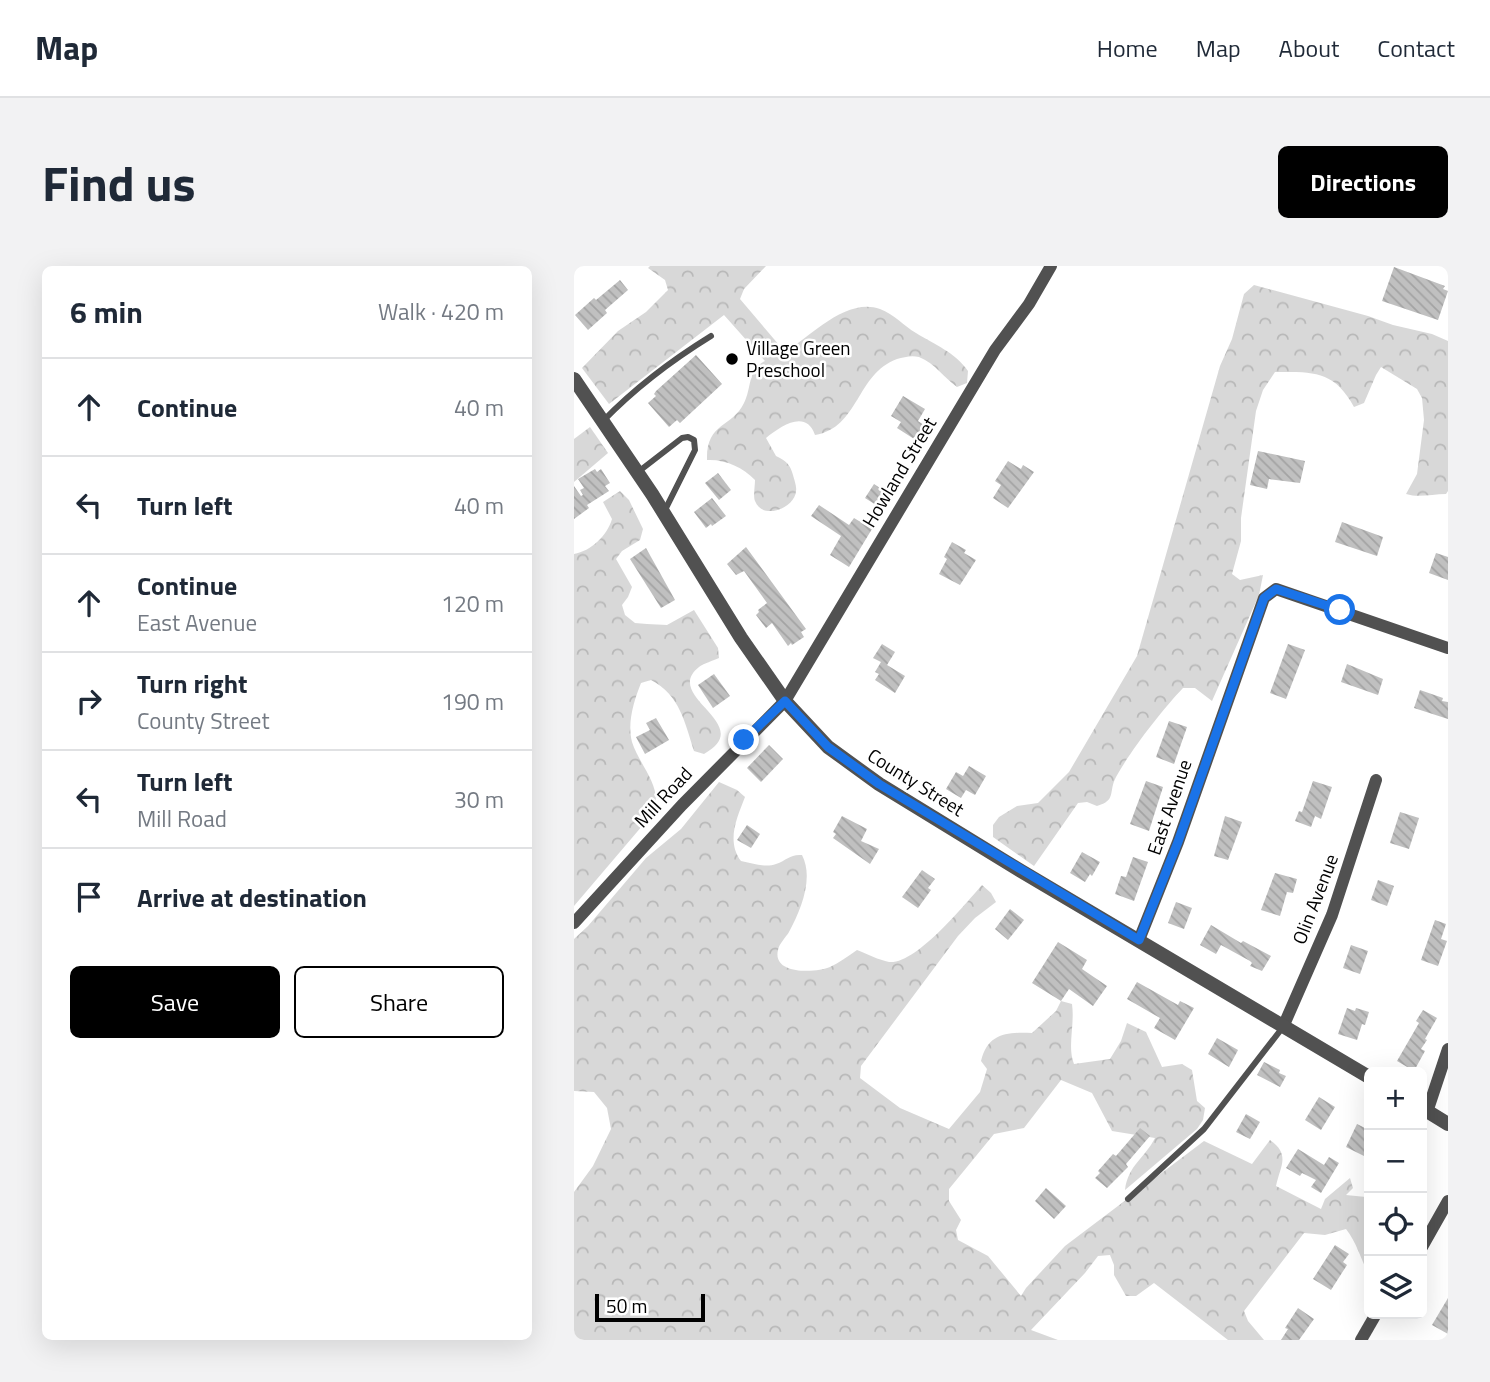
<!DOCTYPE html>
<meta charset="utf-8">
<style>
:root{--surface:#fff;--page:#f2f2f3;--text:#1f2937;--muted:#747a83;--line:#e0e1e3;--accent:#000}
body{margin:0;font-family:"Titillium Web",sans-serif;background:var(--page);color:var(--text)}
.controls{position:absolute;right:21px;bottom:21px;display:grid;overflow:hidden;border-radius:10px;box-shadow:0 7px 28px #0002}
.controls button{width:63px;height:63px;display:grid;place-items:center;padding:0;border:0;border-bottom:2px solid var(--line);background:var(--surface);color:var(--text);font:35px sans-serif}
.scale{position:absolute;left:21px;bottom:18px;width:110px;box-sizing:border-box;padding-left:7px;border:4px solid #000;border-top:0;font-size:19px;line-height:24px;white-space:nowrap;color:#000;-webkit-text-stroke:5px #fff;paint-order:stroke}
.stop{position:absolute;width:21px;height:21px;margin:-16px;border:5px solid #1a73e8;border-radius:50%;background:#fff}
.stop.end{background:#1a73e8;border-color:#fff;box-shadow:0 2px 7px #0008}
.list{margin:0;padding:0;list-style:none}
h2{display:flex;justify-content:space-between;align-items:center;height:91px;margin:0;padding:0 28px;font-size:30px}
h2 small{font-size:23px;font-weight:400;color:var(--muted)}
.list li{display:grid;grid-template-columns:46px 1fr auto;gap:21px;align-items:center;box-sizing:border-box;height:98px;padding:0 28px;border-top:2px solid var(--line)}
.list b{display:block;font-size:26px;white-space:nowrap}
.list p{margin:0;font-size:23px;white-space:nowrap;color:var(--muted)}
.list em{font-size:23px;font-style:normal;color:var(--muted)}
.actions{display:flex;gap:14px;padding:21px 28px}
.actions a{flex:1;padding:16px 0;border:2px solid var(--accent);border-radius:10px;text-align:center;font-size:24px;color:var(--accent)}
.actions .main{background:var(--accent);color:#fff}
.icon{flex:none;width:38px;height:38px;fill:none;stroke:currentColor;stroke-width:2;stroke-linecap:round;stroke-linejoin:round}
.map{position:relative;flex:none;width:874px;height:1074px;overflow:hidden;border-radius:10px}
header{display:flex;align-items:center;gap:42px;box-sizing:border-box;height:98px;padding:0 35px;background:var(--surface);border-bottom:2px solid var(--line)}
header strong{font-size:33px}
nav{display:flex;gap:38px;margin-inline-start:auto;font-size:24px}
.intro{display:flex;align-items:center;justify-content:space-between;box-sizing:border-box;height:168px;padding:0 42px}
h1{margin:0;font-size:49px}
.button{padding:18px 32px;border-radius:10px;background:var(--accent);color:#fff;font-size:24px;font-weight:700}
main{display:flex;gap:42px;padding:0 42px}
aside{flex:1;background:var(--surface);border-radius:10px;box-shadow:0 7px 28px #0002}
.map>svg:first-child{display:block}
</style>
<header>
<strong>Map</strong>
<nav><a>Home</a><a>Map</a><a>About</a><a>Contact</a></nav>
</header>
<div class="intro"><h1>Find us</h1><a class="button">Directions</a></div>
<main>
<aside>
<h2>6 min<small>Walk · 420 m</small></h2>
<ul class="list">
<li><svg class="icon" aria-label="ahead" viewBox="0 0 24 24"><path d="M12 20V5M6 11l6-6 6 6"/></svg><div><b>Continue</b></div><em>40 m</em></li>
<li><svg class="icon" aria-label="left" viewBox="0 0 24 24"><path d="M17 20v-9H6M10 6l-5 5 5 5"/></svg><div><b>Turn left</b></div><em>40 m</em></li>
<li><svg class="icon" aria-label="ahead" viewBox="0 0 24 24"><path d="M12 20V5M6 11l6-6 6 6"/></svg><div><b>Continue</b><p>East Avenue</p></div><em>120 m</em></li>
<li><svg class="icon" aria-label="right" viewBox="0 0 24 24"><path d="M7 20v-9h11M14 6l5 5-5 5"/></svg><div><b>Turn right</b><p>County Street</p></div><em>190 m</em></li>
<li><svg class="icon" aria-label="left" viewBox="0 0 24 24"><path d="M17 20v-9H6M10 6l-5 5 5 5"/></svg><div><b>Turn left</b><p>Mill Road</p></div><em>30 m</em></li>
<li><svg class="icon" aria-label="arrive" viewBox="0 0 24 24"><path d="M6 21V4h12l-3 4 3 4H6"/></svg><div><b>Arrive at destination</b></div></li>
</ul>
<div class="actions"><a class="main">Save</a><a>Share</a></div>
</aside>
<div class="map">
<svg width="874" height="1074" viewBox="0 0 874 1074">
<defs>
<pattern id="forest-crowns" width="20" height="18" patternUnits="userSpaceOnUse" patternTransform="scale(1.75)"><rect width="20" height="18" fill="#d8d8d8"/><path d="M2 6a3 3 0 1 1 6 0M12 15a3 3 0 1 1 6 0" fill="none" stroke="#b8b8b8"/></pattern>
<pattern id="building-back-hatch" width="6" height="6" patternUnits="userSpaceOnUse" patternTransform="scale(1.75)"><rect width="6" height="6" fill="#c0c0c0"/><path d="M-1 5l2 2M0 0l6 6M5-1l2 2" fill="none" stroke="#a3a3a3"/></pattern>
</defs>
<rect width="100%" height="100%" fill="#fff"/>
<g fill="url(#forest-crowns)">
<path d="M 76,0 L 192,0 L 170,23 L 166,33 L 211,86 C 236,71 272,31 306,43 C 320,48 330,60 342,67 C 361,79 381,86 394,105 L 393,117 L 383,121 C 370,112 361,97 345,91 C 338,89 330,91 323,93 C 282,108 285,162 241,169 C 232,143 207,160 192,172 L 202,190 C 212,195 216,198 219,209 C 220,213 223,221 222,225 C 221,242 189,255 181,235 C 179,230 181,220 181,214 C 169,201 150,193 133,194 C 132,156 158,162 170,137 C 178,122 173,104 191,95 L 150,49 L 35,138 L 8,102 L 44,65 L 72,46 L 94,24 L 91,14 L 74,2 Z"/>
<path d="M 680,19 L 794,50 L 819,59 L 858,68 L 874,75 L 874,225 L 872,228 C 858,228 845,232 832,228 L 843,208 L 850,154 L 848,132 L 843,123 L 807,101 L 802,109 L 790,137 L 780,141 C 760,104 739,106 701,106 L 689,124 L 682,145 L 667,252 L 667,275 L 658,308 L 666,314 L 689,309 L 685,329 L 638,435 L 621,422 L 609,422 C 588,444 557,484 542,511 C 534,526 543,534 523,540 L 513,536 L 504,537 L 460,600 L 419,571 L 419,559 L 425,551 L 443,540 L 464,537 L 495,506 L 563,390 L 646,100 L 658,73 L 670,28 Z"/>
<path d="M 16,161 L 34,187 L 0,216 L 0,173 Z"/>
<path d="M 46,225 L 55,234 L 69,263 L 66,274 L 48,285 L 42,293 L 58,321 L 54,331 L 48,339 L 51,349 L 61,357 L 73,358 L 93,359 L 120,344 L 144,382 L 145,392 C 139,395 130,397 125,401 C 87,431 184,458 130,488 L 120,485 C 111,457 106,429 77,414 L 67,417 C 60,435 53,456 58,476 C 65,499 89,520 80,546 L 0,640 L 0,288 C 17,285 33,270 38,253 L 29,236 Z"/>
<path d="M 145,516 L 163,524 L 171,531 C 163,552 152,575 167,595 C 178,597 191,602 202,598 C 213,594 216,588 228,589 C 240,612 227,644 215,666 C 212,671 205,678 204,684 C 198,709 242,707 256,701 C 265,697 274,690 283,684 C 293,688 305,694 315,696 C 342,699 391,638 408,619 L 417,627 L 422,636 L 401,652 L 384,670 L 287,800 L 286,812 L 326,842 L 375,863 L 406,826 L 413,803 L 407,795 C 414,767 433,766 458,767 L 482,745 L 487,735 L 498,738 C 501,759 493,781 500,798 L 536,793 L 547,775 L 553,757 L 572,766 L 588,801 L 608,798 L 618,804 L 623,835 L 631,842 L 629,854 L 623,863 L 551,924 C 554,899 571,892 581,872 L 538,865 L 518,827 L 487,814 L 450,862 L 420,868 L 375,923 L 375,935 L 387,954 L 382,964 L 384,974 L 414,990 L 447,1030 L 452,1022 L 491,980 L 630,875 L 678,898 L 696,874 C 717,889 706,900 702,920 L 747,943 L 751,933 L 776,912 L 779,922 L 772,929 L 792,931 L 795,936 L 795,1009 C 787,994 783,977 772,963 L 751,969 L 730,967 L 670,1045 L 674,1055 L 690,1074 L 654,1074 L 580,1017 L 562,1030 L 552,1030 L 540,1009 L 540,999 L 536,989 L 524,990 L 511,1007 L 457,1064 L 484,1074 L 0,1074 L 0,926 L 19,900 L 37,863 L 33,842 L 20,826 L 0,825 L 0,673 L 14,660 L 72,592 L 107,563 Z"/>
</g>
<g fill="url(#building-back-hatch)">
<path d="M 820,1 L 871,20 L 869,23 L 874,25 L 864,54 L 808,35 Z"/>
<path d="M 46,14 L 54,24 L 31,44 L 33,47 L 14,64 L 1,49 L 20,32 L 22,34 Z"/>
<path d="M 122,89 L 148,118 L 106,157 L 103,154 L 95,161 L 74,137 L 82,130 L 80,128 L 82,125 Z"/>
<path d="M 329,130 L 351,143 L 344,155 L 357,164 L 348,178 L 323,162 L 327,156 L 317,150 Z"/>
<path d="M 684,185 L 731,195 L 726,217 L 695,213 L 693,223 L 676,219 Z"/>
<path d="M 434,195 L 447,203 L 449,199 L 460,206 L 434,242 L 419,232 L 427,219 L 421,215 Z"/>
<path d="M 21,203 L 23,206 L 27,203 L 36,217 L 31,220 L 35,225 L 13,239 L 15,242 L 0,253 L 0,220 L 7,230 L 9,229 L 6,224 L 10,222 L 4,213 Z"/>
<path d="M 144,207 L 157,224 L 145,234 L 131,217 Z"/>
<path d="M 300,218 L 315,228 L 314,231 L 317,233 L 310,244 L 291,232 Z"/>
<path d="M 138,232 L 152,250 L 138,260 L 137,258 L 132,262 L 120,246 Z"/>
<path d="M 245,239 L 275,259 L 280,252 L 298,263 L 275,301 L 256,289 L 267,270 L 237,250 Z"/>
<path d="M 768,256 L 809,271 L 803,290 L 761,276 Z"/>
<path d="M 378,276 L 392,284 L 390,287 L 402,294 L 386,319 L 365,308 L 373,293 L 370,291 Z"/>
<path d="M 172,281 L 232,363 L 227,366 L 230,371 L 218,379 L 217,377 L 214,380 L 198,357 L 192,362 L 182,349 L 185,346 L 184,344 L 193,337 L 170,305 L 162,309 L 153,298 Z"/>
<path d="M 72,282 L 101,334 L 87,342 L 56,293 Z"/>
<path d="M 862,287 L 874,291 L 874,314 L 855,307 Z"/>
<path d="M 308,378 L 321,386 L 313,399 L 331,410 L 321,427 L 301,414 L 305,408 L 301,406 L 307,396 L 299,392 Z"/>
<path d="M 714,378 L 731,384 L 712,433 L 696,427 Z"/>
<path d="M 773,398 L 809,413 L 804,429 L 767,416 Z"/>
<path d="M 140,408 L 156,430 L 139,442 L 124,419 Z"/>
<path d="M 846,424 L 869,432 L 868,435 L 874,436 L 874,453 L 840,442 Z"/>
<path d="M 82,452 L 95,474 L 71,488 L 62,471 L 76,464 L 72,457 Z"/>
<path d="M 595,455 L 613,461 L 600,498 L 582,491 Z"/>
<path d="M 195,479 L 209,493 L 187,516 L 173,502 Z"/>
<path d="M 395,500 L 412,510 L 401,529 L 392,524 L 387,532 L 372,523 L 382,506 L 389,510 Z"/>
<path d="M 572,515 L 589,521 L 575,565 L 556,558 Z"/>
<path d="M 739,515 L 758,521 L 747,553 L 741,550 L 737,561 L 721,555 L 725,545 L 728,546 Z"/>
<path d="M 826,546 L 845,552 L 835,583 L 816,577 Z"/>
<path d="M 268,550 L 293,563 L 287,575 L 305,583 L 296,598 L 259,572 L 262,568 L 259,566 Z"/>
<path d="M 651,550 L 668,556 L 654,594 L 640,590 Z"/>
<path d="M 173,559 L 186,568 L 177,582 L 163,574 Z"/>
<path d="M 508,586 L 526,596 L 518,610 L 516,608 L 511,616 L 496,607 Z"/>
<path d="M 559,591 L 574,596 L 560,635 L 541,628 L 547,610 L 552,611 Z"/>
<path d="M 348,604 L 361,613 L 354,622 L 357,624 L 344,642 L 328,631 Z"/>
<path d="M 701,607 L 723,613 L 719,627 L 713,626 L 706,650 L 687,644 Z"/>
<path d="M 804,614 L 820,620 L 813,640 L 797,634 Z"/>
<path d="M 602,636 L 618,642 L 610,663 L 594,657 Z"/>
<path d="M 436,643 L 450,654 L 434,674 L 421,663 Z"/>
<path d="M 861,654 L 872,658 L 867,673 L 873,675 L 864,700 L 847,694 Z"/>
<path d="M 637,659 L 667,677 L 669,675 L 697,690 L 688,705 L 676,700 L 678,697 L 676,695 L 647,679 L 642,688 L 626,679 Z"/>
<path d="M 484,676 L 513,694 L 508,703 L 533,720 L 519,740 L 495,723 L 487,735 L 458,717 Z"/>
<path d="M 777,679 L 794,685 L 786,708 L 769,702 Z"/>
<path d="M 563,716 L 604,739 L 606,735 L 620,742 L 601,774 L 580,762 L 586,752 L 553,733 Z"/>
<path d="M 773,742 L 781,745 L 782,742 L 795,746 L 791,759 L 788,758 L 783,774 L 764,768 Z"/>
<path d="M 849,744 L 863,752 L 851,773 L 853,774 L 847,783 L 851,785 L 840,805 L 823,795 L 845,757 L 842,755 Z"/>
<path d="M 643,772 L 664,784 L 655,801 L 634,788 Z"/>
<path d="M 690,796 L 706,804 L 705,807 L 712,810 L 706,821 L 683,809 Z"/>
<path d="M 745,831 L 761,841 L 747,864 L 731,854 Z"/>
<path d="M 672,848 L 686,856 L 676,873 L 662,866 Z"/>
<path d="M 783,858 L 795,864 L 795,880 L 790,890 L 772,881 Z"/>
<path d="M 566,862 L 576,870 L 552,898 L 554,901 L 533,922 L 521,912 L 526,907 L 524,905 L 539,888 L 542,890 Z"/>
<path d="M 724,883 L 750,899 L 755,891 L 765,897 L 747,927 L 737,921 L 742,914 L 728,907 L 726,910 L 712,902 Z"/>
<path d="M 472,922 L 492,940 L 480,953 L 461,935 Z"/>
<path d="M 761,979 L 775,988 L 769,996 L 773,999 L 757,1024 L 739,1013 Z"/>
<path d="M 874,1032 L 874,1068 L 858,1059 Z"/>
<path d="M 724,1042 L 740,1053 L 725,1074 L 707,1074 L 714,1063 L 711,1062 Z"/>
</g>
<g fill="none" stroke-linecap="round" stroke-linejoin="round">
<g stroke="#515151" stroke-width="6">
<path d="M 29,155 C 61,122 98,94 137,70"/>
<path d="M 64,206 L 108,172 L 114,171 L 120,174 L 121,184 L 90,246"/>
<path d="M 554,933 L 630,863 L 709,761"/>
</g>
<g stroke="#515151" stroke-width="12">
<path d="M 0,657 L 108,539 L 211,435 L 421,84 L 455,38 L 477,0"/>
<path d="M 565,674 L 604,576 L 690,332 L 702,323 L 874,382"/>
<path d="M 709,761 L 758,649 L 802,514"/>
<path d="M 853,846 L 874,783"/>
<path d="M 848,981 L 874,935"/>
<path d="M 787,1074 L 802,1048"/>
</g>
<g stroke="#515151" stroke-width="14">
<path d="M 0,113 L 78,228 L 167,372 L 211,435 L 254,481 L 305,518 L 447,605 L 795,811"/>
<path d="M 848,842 L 874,858"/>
</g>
</g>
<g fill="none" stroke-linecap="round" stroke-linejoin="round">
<path stroke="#1a73e8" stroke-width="9" d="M 170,474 L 211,435 L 254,481 L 305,518 L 565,674 L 604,576 L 690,332 L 702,323 L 766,344"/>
</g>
<circle fill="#000" stroke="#fff" stroke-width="2.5" cx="158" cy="93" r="7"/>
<g text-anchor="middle" stroke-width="5" stroke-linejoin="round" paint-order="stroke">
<g font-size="19" fill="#000" stroke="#fff" text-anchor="start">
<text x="172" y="89">Village Green<tspan x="172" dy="22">Preschool</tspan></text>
</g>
<g font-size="19" fill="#000" stroke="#fff">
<text transform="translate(325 206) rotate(-59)" y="7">Howland Street</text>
<text transform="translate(342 516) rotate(32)" y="7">County Street</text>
<text transform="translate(89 531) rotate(-47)" y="7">Mill Road</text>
<text transform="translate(595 541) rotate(-71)" y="7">East Avenue</text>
<text transform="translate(741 633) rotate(-69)" y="7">Olin Avenue</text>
</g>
</g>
</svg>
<div class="controls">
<button>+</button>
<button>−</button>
<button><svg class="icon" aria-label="locate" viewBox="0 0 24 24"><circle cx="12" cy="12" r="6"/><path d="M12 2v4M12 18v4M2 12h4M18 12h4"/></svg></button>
<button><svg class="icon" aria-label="layers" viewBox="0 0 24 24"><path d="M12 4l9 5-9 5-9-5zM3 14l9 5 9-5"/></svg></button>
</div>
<div class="scale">50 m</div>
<div class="stop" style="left:766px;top:344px"></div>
<div class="stop end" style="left:170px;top:474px"></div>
</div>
</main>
